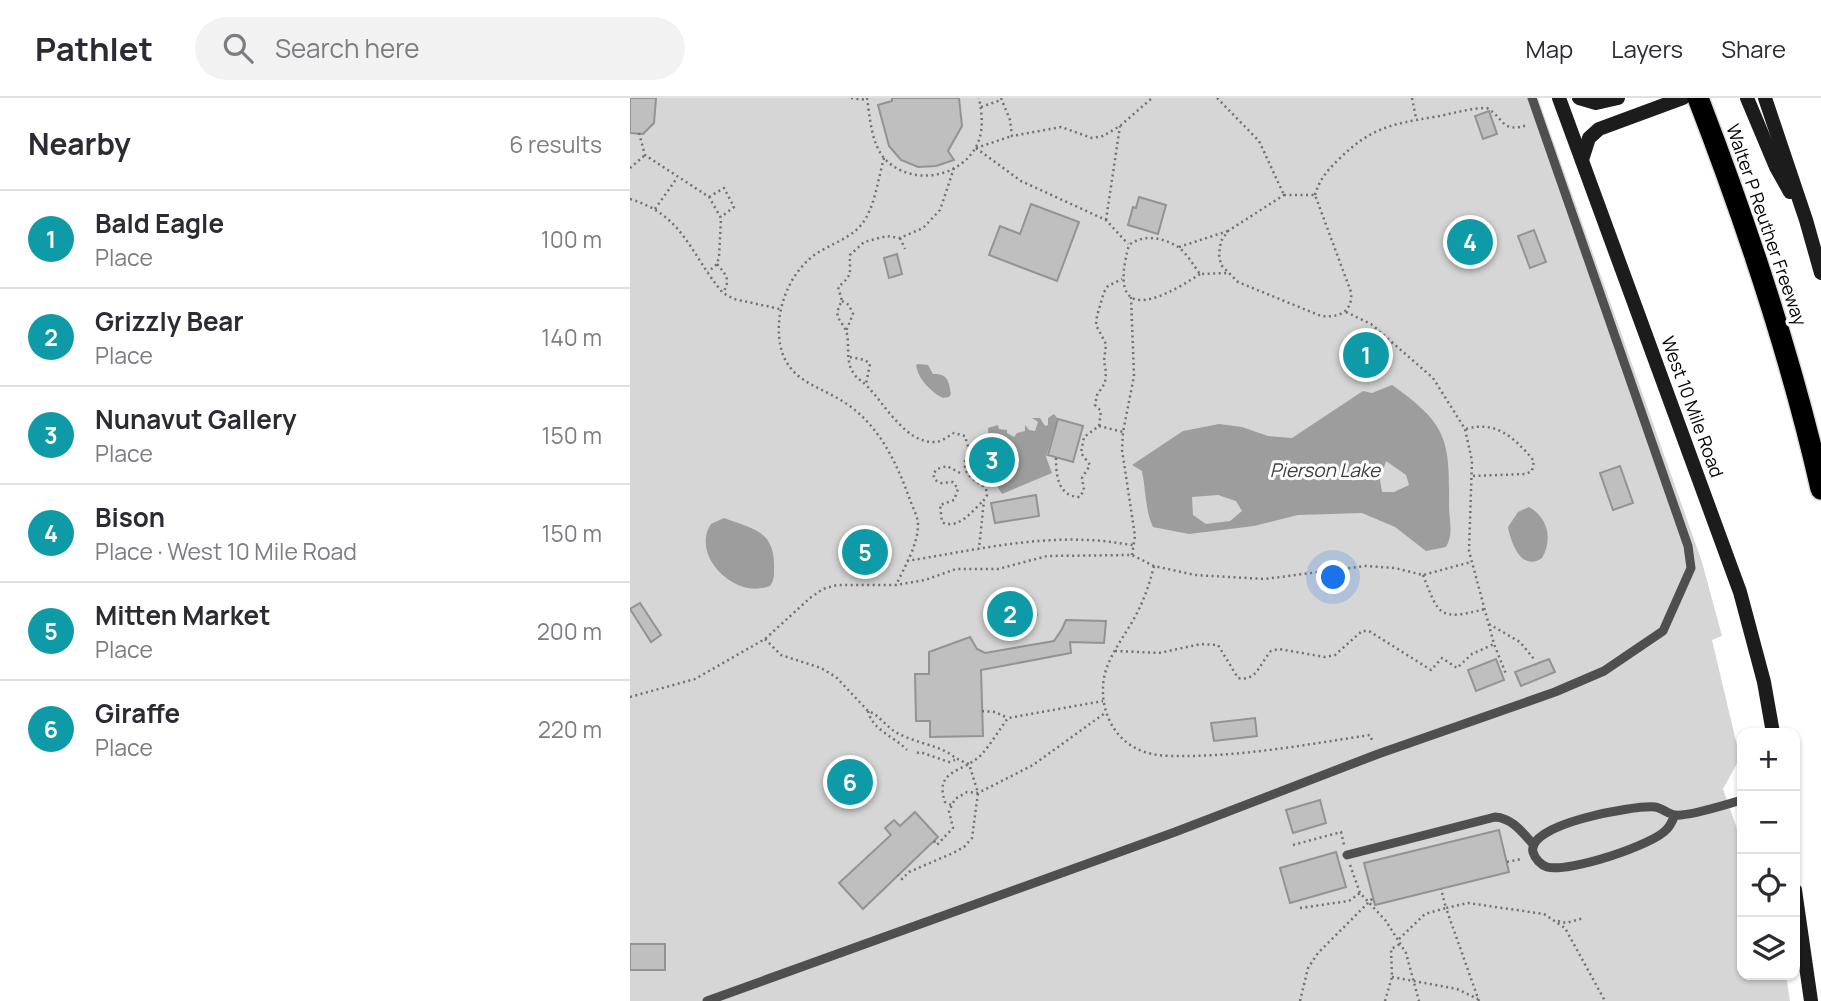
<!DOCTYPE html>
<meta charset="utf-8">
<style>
:root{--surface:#fff;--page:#f2f2f3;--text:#2b2b33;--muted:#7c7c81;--line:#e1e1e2;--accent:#0f766e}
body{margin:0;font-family:Manrope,sans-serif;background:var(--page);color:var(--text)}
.controls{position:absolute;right:21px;bottom:21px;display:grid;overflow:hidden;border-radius:14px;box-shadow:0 2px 5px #0004}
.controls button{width:63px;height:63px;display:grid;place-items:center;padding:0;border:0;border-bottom:2px solid var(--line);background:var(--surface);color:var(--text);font:35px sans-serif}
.you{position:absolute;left:704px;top:480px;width:24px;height:24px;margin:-18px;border:5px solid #fff;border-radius:50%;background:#1a73e8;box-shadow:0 0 0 10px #1a73e833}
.badge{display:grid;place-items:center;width:46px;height:46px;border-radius:50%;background:var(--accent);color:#fff;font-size:23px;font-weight:700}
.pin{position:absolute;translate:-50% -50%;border:4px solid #fff;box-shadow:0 2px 7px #0006}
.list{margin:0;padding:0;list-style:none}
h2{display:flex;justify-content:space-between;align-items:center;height:91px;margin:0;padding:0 28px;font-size:30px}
h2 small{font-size:23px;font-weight:400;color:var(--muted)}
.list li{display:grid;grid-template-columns:46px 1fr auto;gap:21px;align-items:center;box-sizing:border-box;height:98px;padding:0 28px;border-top:2px solid var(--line)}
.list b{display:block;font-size:26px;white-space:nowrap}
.list p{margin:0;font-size:23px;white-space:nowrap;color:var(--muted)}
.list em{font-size:23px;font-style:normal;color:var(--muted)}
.icon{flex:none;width:38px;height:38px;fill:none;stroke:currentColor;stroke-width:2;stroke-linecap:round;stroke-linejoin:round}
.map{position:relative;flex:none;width:1191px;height:903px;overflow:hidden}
header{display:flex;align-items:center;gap:42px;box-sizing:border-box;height:98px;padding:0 35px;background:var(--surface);border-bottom:2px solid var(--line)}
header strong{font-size:33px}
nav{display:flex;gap:38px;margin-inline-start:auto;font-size:24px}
.search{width:490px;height:63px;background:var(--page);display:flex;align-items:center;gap:18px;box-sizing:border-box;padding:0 24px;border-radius:38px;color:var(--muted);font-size:26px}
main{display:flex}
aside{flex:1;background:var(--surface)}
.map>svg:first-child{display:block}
</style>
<header>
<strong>Pathlet</strong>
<div class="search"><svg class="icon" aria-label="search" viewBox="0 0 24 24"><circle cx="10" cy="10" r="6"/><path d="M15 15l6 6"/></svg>Search here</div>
<nav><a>Map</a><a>Layers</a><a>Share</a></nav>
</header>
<main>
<aside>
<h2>Nearby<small>6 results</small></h2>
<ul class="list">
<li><span class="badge" style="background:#0f9aa8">1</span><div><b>Bald Eagle</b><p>Place</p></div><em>100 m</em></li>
<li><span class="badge" style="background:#0f9aa8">2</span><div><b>Grizzly Bear</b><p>Place</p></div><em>140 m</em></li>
<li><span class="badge" style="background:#0f9aa8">3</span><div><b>Nunavut Gallery</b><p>Place</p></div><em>150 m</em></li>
<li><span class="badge" style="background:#0f9aa8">4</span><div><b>Bison</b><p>Place · West 10 Mile Road</p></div><em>150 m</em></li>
<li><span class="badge" style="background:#0f9aa8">5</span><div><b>Mitten Market</b><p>Place</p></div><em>200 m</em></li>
<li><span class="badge" style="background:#0f9aa8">6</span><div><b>Giraffe</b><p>Place</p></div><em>220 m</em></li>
</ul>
</aside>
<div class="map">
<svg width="1191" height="903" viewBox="0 0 1191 903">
<rect width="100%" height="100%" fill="#fff"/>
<path fill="#d6d6d6" d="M 0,0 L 908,0 L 1072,464 L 1092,538 L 1082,542 L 1110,660 L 1093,691 L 1112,745 L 1112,877 L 1156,877 L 1160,903 L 0,903 Z"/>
<g fill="#9d9d9d" fill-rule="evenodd">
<path d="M 288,266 L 298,267 L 303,276 C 318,275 319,284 321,296 L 319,299 L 313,300 C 301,294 288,281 286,267 Z"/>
<path d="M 762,287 C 817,326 820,341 819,407 C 819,423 824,435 816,449 L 796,453 L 765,429 L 732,415 L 668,417 L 624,428 L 559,436 L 523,429 C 515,412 516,392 512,373 L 502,367 L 553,333 L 589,326 L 612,329 L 638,338 L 662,340 L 733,293 L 742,295 ZM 756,363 L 776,377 L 779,387 L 764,394 L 752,394 L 750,382 ZM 588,397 L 606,403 L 612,413 L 600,423 L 576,426 L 563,417 L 562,399 Z"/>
<path d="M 424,316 L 428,321 L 416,359 L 422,375 L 372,396 L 362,381 L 367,377 L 369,365 L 378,362 L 373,347 L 363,343 L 359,344 L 358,330 L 368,327 L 369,331 L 377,332 L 377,335 L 384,339 L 387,335 L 395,333 L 395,327 L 399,332 L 405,333 L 408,324 L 402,320 L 410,320 L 415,328 L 418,327 L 418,320 Z"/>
<path d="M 899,409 C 918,420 923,441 912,460 C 892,474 881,446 878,429 L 888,414 Z"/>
<path d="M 94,420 C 122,431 144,432 144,467 C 144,476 145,481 140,488 C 105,502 60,457 81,426 Z"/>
<path d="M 392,505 L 406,511 L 408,517 C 402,533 370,534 357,526 L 356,520 L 358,515 L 378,506 Z"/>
</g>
<g fill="#bfbfbf" stroke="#939393" stroke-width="2">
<path d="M 0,0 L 26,0 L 24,25 L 13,36 L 0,35 Z"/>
<path d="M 262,0 L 329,0 L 332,28 L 318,53 L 324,62 L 306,68 L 288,69 L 271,62 L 259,48 L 248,7 L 262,3 Z"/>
<path d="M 859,13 L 867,36 L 853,41 L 845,18 Z"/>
<path d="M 509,99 L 536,107 L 528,136 L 498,127 L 503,109 L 506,110 Z"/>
<path d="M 401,106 L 449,124 L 427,183 L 359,157 L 370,128 L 390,136 Z"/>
<path d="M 904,132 L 916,164 L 900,170 L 888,138 Z"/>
<path d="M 267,156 L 272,176 L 259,180 L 254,160 Z"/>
<path d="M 428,321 L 453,328 L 443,364 L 418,357 Z"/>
<path d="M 363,343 L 373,347 L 378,362 L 372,364 L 367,377 L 362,381 L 353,382 L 346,361 L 347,352 L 355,345 Z"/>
<path d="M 990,368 L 1003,405 L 983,412 L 970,375 Z"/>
<path d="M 406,397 L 409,418 L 365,425 L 361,405 Z"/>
<path d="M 227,433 L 256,445 L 244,475 L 214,463 Z"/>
<path d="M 10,505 L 31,537 L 21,544 L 0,511 Z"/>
<path d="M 436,522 L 476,523 L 474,545 L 440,544 L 441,555 L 351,572 L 353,638 L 300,639 L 300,623 L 286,623 L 285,576 L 299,576 L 299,554 L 340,539 L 347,551 L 355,555 L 424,543 L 432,531 Z"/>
<path d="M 866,561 L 874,582 L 846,593 L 838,572 Z"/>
<path d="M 919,561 L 925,574 L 891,588 L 885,574 Z"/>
<path d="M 625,620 L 627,638 L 584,643 L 581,625 Z"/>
<path d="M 690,702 L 696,725 L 663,735 L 656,712 Z"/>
<path d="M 285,714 L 308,739 L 233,811 L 209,785 L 261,737 L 255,730 L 264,722 L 270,728 Z"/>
<path d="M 869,732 L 879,774 L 745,807 L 734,765 Z"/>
<path d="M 706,754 L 716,789 L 660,805 L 650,770 Z"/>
<rect x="0" y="846" width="35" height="26"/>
</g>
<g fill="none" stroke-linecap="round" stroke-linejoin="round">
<g stroke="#dbdbdb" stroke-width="24">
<path id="highway" d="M 1068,0 C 1117,127 1161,258 1191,391"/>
</g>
<g stroke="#717171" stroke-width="2.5" stroke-dasharray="2 3.5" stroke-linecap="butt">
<path d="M 221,0 L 237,2"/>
<path d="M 237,0 C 240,19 241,46 255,61 C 280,88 330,81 347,47 C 354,32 352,16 349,0"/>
<path d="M 371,0 L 380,22 L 382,38 L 431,29 L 462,40 L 473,38 L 490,28 L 522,0"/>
<path d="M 587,0 L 629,43 L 654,97"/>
<path d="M 782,0 L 786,20"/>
<path d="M 351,9 L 371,2"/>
<path d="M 9,35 L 15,57 L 79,99 L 91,120 L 89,159 L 87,166 L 78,174"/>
<path d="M 346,50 L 391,83 L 476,122 L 498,146"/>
<path d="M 346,50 L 382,38"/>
<path d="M 254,60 C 248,81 245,109 232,126 C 219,142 199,146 183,158 C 159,177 147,209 149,238 C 153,286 191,286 221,309 C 251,331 268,368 280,402 C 283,410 288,419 288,427 C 288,447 274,470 266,487"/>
<path d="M 0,70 L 15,57"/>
<path d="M 324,70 L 310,112 L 293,130 L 270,140 L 257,138 L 234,144 L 220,157 C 219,175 224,176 208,189 L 212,203 C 201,222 213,221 217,236 C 219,246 217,258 220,268 C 225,281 229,280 237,288 C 254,305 276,346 305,344 C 312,344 318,338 324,335 L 335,338 L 339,352 C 328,374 340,379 356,390 L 357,397 L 354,402 L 349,451"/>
<path d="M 654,97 L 685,97 L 721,194 C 723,214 709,220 691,218 L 608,184 L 591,167 L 589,156 L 591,143 L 598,133 Z"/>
<path d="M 685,97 C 689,82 697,73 708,62 C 740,30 761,26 804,19 C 822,16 839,10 857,10 C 876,22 871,35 898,27"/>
<path d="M 79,99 L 94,90 L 104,109 L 91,119"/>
<path d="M 0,101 C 54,117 60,156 93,195 L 104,201 L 150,211"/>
<path d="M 25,111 L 47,80"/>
<path d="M 476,122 L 490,28"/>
<path d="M 270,140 L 275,151"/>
<path d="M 549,149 L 598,133"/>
<path d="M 87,166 C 96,177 101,181 93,195"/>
<path d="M 570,176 C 526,205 477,226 499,147 C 513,136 532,139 548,149 C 556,154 564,168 570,176 L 599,175"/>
<path d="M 501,199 L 504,278 L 493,334 L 492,352 L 505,438 L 502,457"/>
<path d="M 212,203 L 219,207 L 223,216 L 216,233"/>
<path d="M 716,214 L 741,226 L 803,280 L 835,331 L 842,363 L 839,453 L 864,546 L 876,576"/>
<path d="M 220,259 L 235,262 L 240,266 L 236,286"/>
<path d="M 469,328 L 493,334"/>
<path d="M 836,331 C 866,322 885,340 904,363 L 902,373 L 896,376 L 841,378"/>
<path d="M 426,360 C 426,377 428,399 450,399 L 454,392 L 452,380 L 460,367 L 451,355 L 454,339 L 469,328 L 471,313 L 465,307 L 467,297 L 475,285 L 476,274 L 474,263 L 476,246 L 466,227 L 467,218 L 474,194 L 478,188 L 492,181"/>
<path d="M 330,375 L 317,368 L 307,371 L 303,376 L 305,382 L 311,385 L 323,384 L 328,391 L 324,402 L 310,407 L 312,424 C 328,433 343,412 354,402"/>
<path d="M 277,463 C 333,454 399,439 455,442 C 471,442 487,445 503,447"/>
<path d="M 524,468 C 520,484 515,499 508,513 C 496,538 473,562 473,590 C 472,617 486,643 512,653 C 527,659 545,658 560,658 C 621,657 680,646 740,637 L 743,645"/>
<path d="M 793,477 C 809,518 809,523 855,511"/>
<path d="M 859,526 L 890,544 L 904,561"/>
<path d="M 135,541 L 151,557 L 191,570 L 206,579 L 238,613 C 248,616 255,627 264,633 C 281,644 307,647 320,656 C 327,661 331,663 339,666 L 348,695 L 342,740 L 334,749 L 323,755 L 279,774 L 272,781 L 268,777"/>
<path d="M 485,553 L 529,555 L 571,546 L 588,547 L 608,580 C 627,584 630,565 641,553 L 649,551 L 695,559 L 705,557 L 732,533 L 739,533 L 801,572 L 812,560 L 827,570 L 842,556 L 864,546"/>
<path d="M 0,599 L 65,581 L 135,541 L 180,500 L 193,491 L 207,487 L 266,487 L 295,482 L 326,471 L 368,471 L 417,458 L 502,457 L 524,468 L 565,477 L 635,481 L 735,468 L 765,470 L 793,477 L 841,464"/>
<path d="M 238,613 C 242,632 265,639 277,652"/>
<path d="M 352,613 L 365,614 L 378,620"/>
<path d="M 287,655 L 290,654 L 319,664 L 325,662"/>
<path d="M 321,707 L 315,704 C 304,671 333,675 351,657 C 361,646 369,632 378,620 L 473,603"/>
<path d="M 304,743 L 307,747 L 323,730 L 319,713 L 325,701 L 337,694 L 348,695 L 403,667 L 475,615"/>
<path d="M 663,747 L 711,734 L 714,747"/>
<path d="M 877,764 L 891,761"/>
<path d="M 720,767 L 730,795 L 756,823 L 776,855 L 789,903"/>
<path d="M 670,810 L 719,803 L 730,795"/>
<path d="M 928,823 L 936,825 L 954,820"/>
<path d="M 769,841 L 795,816 L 816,810 L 811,791"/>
<path d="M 762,879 L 827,891 L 848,901"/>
<path d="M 670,903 L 678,870 L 688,855 L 743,800"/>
<path d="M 755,903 L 762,879 L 761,851 L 770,846"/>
<path d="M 849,903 L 816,810 L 838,805 L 914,816 L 935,830 L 975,903"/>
</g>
<g stroke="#4f4f4f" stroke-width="9">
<path d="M 1045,717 C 1043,721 1041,727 1037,731 C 1024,747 938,775 917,769 C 911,767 905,761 903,754 C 896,726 1004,707 1025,709 C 1032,710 1038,716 1045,717 C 1058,719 1097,706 1112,702"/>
<path d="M 717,757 L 865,719 C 882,720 892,734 903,746"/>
<path d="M 77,903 L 545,734 L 748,656 L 925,594 L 974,573 L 1033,533 L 1061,470 L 1058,448 L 902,0"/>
</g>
<g stroke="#1c1c1c" stroke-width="14">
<path d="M 929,0 L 1110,494 L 1134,584 L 1143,635"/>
<path d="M 949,0 L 966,5 L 988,0"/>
<path d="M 1117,0 L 1146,69 L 1160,94"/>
<path d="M 1135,0 L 1176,122 L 1191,175"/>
<path d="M 952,62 L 959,40 L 969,31 L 1053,0"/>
<path d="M 1165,792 L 1181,903"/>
</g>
<use href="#highway" stroke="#000" stroke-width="21"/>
</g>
<g text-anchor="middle" stroke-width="6" stroke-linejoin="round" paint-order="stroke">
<g font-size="18" fill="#000" stroke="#fff">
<text transform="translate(1136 127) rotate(71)" y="6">Walter P Reuther Freeway</text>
<text transform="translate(1062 309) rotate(70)" y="6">West 10 Mile Road</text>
</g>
<g font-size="19" font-style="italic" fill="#3e3e3e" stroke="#fff">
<text x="695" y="379">Pierson Lake</text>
</g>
</g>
</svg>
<div class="controls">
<button>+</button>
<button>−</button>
<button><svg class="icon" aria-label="locate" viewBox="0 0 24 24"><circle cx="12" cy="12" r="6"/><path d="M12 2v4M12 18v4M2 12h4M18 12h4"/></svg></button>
<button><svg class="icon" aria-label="layers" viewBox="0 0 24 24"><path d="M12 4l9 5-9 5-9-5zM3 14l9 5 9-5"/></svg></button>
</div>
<div class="you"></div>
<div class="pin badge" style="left:736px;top:257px;background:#0f9aa8">1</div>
<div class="pin badge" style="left:380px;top:516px;background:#0f9aa8">2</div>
<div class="pin badge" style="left:362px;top:362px;background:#0f9aa8">3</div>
<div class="pin badge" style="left:840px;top:144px;background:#0f9aa8">4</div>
<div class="pin badge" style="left:235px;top:454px;background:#0f9aa8">5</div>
<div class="pin badge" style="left:220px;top:684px;background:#0f9aa8">6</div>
</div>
</main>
